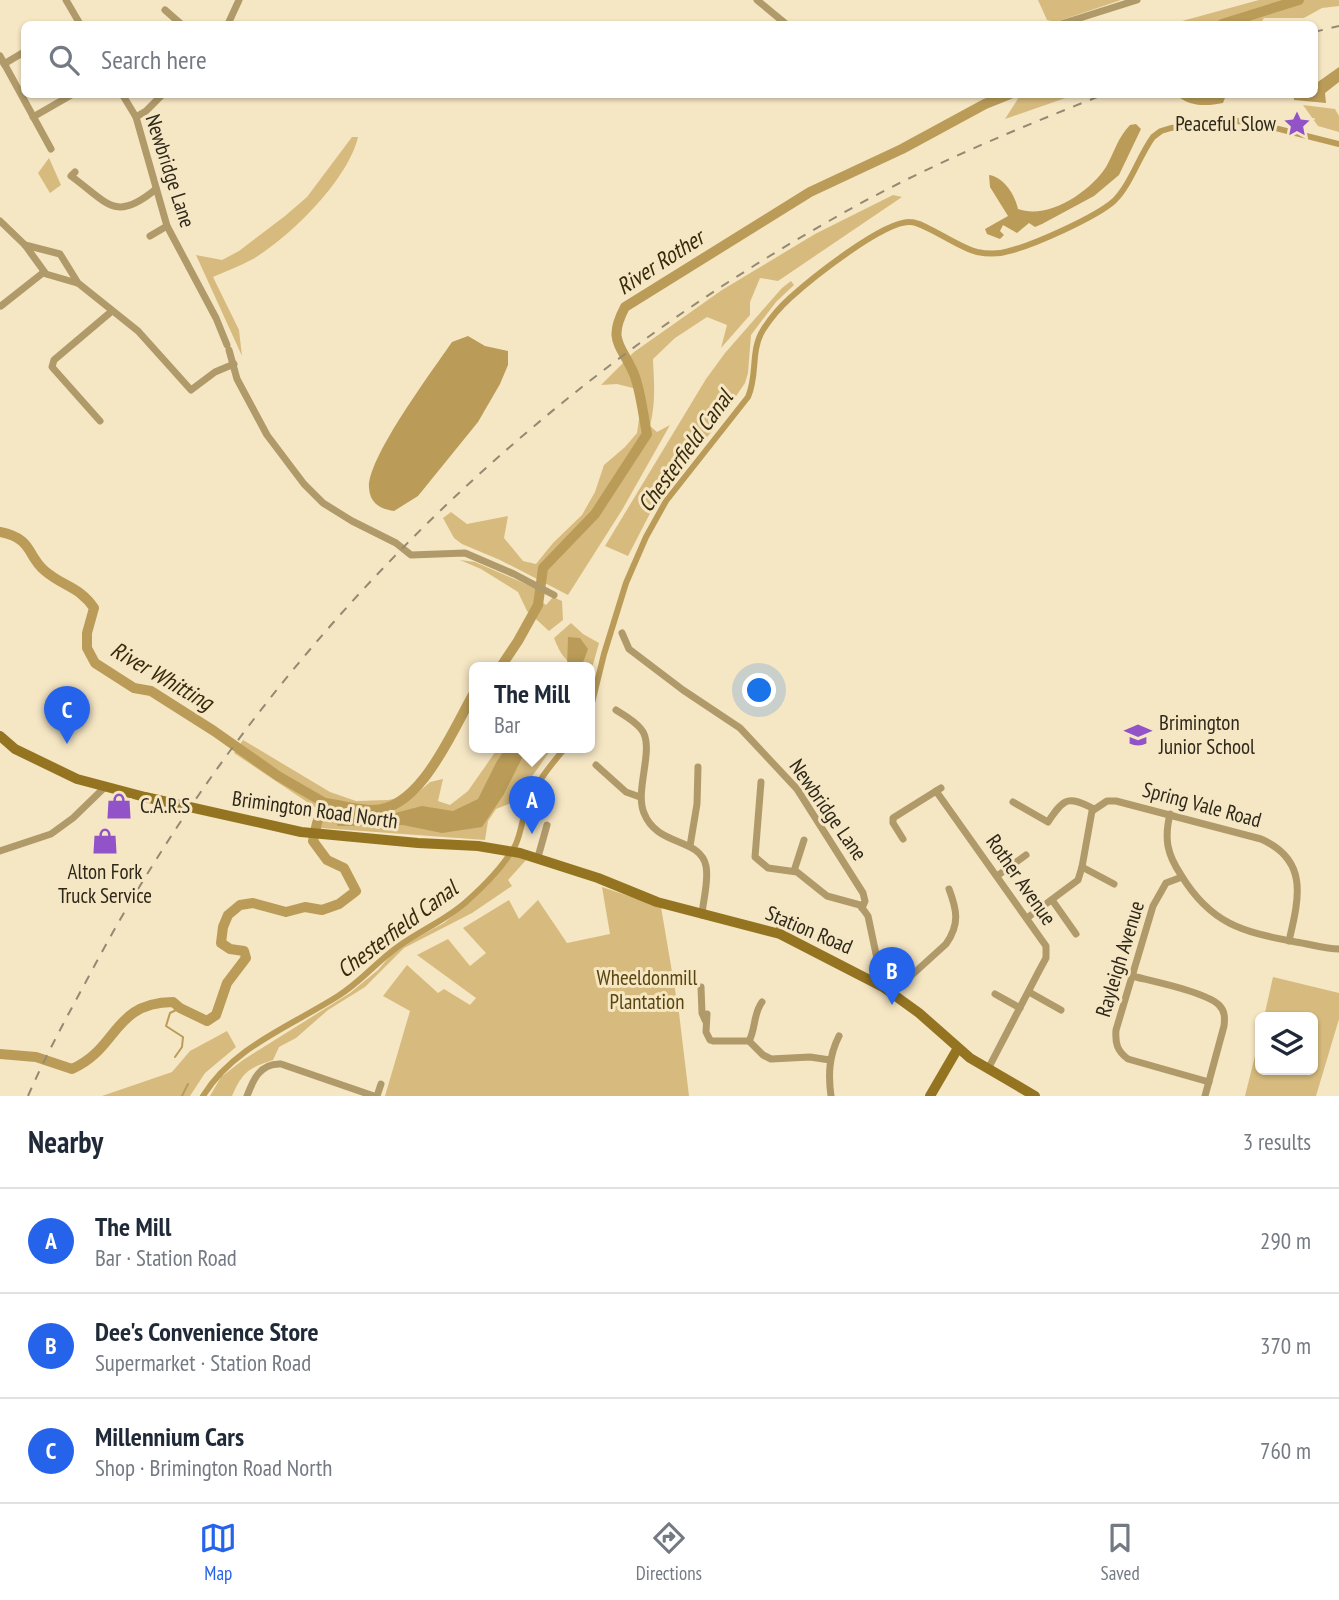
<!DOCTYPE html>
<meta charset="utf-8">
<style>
:root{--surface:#fff;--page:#f6f6f7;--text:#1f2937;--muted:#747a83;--line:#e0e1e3;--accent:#2563eb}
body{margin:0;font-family:"PT Sans Narrow",sans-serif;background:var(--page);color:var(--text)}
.controls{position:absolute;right:21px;bottom:21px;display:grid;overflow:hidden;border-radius:10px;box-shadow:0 2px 5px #0004}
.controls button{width:63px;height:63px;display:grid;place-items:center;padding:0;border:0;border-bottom:2px solid var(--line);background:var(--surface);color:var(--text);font:35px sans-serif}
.you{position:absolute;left:760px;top:691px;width:24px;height:24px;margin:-18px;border:5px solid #fff;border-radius:50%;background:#1a73e8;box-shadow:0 0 0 10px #1a73e833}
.badge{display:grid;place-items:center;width:46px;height:46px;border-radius:50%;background:var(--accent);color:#fff;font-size:23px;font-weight:700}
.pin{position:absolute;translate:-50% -58px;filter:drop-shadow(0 2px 4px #0008)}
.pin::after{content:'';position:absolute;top:37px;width:24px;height:21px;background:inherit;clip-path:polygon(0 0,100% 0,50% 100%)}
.popup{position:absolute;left:469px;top:662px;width:126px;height:91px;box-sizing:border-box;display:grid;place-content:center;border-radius:10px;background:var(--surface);filter:drop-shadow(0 2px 5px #0005);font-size:23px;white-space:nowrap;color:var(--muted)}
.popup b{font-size:26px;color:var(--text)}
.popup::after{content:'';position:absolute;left:50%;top:100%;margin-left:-14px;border:14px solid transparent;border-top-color:var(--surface)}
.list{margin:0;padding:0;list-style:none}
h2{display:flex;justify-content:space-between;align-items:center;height:91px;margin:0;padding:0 28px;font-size:30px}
h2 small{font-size:23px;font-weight:400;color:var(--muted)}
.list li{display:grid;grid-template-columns:46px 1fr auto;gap:21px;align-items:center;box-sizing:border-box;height:105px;padding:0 28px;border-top:2px solid var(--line)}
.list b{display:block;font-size:26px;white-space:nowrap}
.list p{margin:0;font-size:23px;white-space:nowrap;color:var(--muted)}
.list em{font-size:23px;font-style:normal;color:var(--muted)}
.icon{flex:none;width:38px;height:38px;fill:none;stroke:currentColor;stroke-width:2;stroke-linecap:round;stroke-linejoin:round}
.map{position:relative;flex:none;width:1339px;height:1096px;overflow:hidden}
.search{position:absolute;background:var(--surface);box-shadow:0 2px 5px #0004;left:21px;right:21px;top:21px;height:77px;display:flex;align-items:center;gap:18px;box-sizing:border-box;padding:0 24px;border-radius:10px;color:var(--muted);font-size:26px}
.sheet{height:406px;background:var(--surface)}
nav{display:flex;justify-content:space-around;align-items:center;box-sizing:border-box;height:98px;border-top:2px solid var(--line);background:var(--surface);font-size:19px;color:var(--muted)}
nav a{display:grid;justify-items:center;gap:4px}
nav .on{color:var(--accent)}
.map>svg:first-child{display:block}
</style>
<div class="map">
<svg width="1339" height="1096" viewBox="0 0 1339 1096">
<rect width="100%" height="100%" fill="#f5e6c4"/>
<g fill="#d7bb7e">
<path d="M 1038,0 L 1121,0 L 1056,22 L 1047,20 Z"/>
<path d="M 1259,0 L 1339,0 L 1339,6 L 1322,8 L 1304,18 L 1264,18 L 1260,24 L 1171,24 Z"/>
<path d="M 1021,94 L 1074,94 L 1074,95 L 1005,119 Z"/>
<path d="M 1303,105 L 1335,109 L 1339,116 L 1339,132 L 1318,126 Z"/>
<path d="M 352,137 L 358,137 C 348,180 290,237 253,259 C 240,266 226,271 213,277 L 239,330 L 242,356 L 196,255 L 222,260 L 239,251 L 285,216 L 307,197 Z"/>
<path d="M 49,158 L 61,185 L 50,193 L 38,173 Z"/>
<path d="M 893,195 L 902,197 L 778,281 L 760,278 L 750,302 L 750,315 L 721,348 L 727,325 L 707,317 L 675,338 L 653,359 C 654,383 656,402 650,426 L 657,432 L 670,425 L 622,510 L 568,595 L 500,560 L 462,544 L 454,538 L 443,518 L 451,512 L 467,524 L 508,516 L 504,538 L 523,561 L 536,564 L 553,543 L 582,515 L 595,492 L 604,465 L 625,447 L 637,433 L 640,413 L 637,389 L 617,384 L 601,385 L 634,352 L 722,290 L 815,234 Z"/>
<path d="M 791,281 L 794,285 L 776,302 L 751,335 L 748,373 L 745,383 L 713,430 L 660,494 L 628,556 L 605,546 L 706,379 L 725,353 L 782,288 Z"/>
<path d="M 460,560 L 475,562 L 537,589 L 536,598 L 546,605 L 553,597 L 562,601 L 563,620 L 549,631 L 527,611 L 518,592 L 481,569 Z"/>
<path d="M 571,623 L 583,634 L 599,643 L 590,675 L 590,668 C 568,667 561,656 554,638 Z"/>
<path d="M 243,740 L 330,792 L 356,801 L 388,800 L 415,795 L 430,782 L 443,779 L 438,801 L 450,805 L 468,791 L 498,748 L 552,748 L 514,802 L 496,809 L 488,821 L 485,840 L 321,828 L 319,810 L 234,753 Z"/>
<path d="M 510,856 L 527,859 L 508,880 L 512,886 L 472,913 L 404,948 L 365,987 L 328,1010 L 296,1038 L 279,1047 L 273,1060 C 249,1068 243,1071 232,1096 L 210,1096 L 221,1077 L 243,1060 L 350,993 L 378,970 L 397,948 L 444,923 L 471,901 Z"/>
<path d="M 602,887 L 661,907 L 679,1013 L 689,1096 L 385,1096 L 410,1011 L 383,996 L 407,965 L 438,993 L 444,989 L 470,1005 L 476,998 L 417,955 L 448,939 L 470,966 L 486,953 L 463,928 L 509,900 L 519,919 L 538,900 L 567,943 L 610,934 Z"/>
<path d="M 1273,977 L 1339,993 L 1339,1019 L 1316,1096 L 1245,1096 L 1260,1036 L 1260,1070 L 1313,1070 L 1313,1017 L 1264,1017 Z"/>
<path d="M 227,1031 L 236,1047 L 205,1073 L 190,1096 L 102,1096 L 172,1072 L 190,1051 Z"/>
</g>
<g fill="#ba9c58">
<path d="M 1339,67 L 1339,82 L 1325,93 L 1326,103 L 1294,100 L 1294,95 L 1314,94 L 1315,84 Z"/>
<path d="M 1180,95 L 1226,94 L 1226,95 L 1223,103 C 1208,106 1191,107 1179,97 Z"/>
<path d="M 1136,124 L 1141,129 L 1119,175 L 1094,196 L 1042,224 L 1035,227 L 1029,223 L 1017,233 L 1003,225 L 1000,231 L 1004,235 L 1000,239 L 987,234 L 985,229 L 1008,216 L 990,187 L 989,175 C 1004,177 1015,195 1018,209 C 1048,220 1090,192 1106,167 C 1114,153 1118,137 1130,125 Z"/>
<path d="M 468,336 L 485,346 L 508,351 L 508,365 L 500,384 L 478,422 L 418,496 L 394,511 C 381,509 370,504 369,488 C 367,458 433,370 452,342 Z"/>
<path d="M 568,637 L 580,638 L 588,649 L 581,668 L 567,668 Z"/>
<path d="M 506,748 L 527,748 L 504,794 L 482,827 L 442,833 L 403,825 L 338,826 L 332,818 L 341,813 L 395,813 L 422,806 L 453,811 L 478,799 L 497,761 Z"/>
</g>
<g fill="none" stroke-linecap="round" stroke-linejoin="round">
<g stroke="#ba9c58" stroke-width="2">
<path d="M 175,1057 L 182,1047 L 183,1037 L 166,1026 L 170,1013 L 180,1008"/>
<path d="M 182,1096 L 188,1084"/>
</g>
<g stroke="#ba9c58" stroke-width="6">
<path d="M 590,711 L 604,654 L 626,583 L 646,537 L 666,501 L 748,397 C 758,375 750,351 763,330 C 770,319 780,307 790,298 C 811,279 883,221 910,222 C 925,222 956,247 977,252 C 987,254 1000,254 1009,251 C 1034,245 1096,217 1114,201 C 1131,184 1139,156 1153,137 L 1161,131 L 1171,128 L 1237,121 L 1251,122 L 1339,144"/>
<path d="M 203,1096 C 233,1047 291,1026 338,996 C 361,982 377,961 399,946 C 421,930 446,920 466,902 C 483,887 503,867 515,846 C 521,834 522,819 527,806 C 535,784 550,766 565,748"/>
</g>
<g stroke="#ba9c58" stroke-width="10">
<path d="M 1222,24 L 1299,0"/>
<path d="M 0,532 C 34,539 26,555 45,571 C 64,587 80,587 94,608 L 87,633 L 87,648 L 95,663 L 134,688 L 151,691 L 214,731 L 278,776 L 325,803"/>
<path d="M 500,668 L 518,641 L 538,605 L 543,568 L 595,514 L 647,434 C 643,415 641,392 634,374 C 621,344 607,341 625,307 L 810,192 L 902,149 L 985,104 L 1010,94"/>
<path d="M 0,1054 L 36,1057 L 72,1069 C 119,1048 112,1003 173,1002 L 180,1008 L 207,1021 L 216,1015 L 227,983 L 246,958 L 244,951 L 230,949 L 221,943 L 223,927 L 228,915 L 240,905 L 253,903 L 286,912 L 305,907 L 322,910 L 339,904 L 356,891 L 344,868 L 327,860 L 313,841 L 317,823 L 325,803 C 341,805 358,810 373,810 C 421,810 453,729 474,693"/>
</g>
<g stroke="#b09a6a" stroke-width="7">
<path d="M 66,0 L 80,24"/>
<path d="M 757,0 L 786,24"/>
<path d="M 165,10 L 181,24"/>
<path d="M 228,24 L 239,0"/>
<path d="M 1061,24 L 1137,0"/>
<path d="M 0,56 L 51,149"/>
<path d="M 4,64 L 24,52"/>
<path d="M 122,94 L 136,117 L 167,226 L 216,318 L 227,345"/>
<path d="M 33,117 L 73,94"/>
<path d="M 136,117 L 146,111 L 163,94"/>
<path d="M 75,172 L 71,176 C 108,203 115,223 156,189"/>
<path d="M 0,221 L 25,245 L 46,274 L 77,283"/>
<path d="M 150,236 L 167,226"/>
<path d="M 25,245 L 60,254 L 78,283 L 138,331 L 191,390 L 215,372 L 234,364"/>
<path d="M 1,306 L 44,272"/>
<path d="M 229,350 L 237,379 L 267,435 L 304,484 L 323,503 L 352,521 L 396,543 L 411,555 L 465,553 L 514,574 L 554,595"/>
<path d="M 100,421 L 52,367 L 54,360 L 112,311"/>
<path d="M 622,633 L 629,649 L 683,690 L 740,728 L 797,789 L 863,893 L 865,901 L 862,908"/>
<path d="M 616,710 C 624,715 635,721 641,729 C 656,746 634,790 644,813 C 657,847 700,837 706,866 C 709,881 703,900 702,915"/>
<path d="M 596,765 L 626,792 L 640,797"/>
<path d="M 761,782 L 755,857 L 768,868 L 797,872 L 827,896 L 860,905 L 868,916 L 883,987"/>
<path d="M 936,791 L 1046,946 L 1046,958 L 1040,969 L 988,1069"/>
<path d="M 1013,802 L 1048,822 C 1064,798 1068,795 1094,809"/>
<path d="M 1170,814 C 1164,839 1167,854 1181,875 C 1211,924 1242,932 1296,942 C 1310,944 1325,949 1339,949"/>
<path d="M 903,839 L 893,823 L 893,818 L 941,788"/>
<path d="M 690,846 L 697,804 L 698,767"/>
<path d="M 0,851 L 51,834 L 73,818 L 105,787"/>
<path d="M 538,857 L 547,825"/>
<path d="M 1082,867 L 1114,884"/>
<path d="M 794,871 L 804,840"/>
<path d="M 997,876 L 1026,855"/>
<path d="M 1182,877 L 1166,883 L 1153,906 L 1116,1030 C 1115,1043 1117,1051 1128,1059 L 1209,1082"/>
<path d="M 1052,900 L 1076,934"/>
<path d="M 779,916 L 780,934"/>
<path d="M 1027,918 L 1078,880 L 1082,867 L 1092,811 L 1107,801 L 1116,801 L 1261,839 C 1309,860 1299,898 1289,941"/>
<path d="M 1132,976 C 1151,981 1206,992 1219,1005 C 1225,1011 1225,1018 1224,1026 L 1205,1096"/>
<path d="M 701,987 L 702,1013 L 705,1020"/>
<path d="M 1029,992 L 1061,1010"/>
<path d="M 892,993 L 946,944 C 960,924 957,910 949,889"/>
<path d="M 995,994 L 1020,1008"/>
<path d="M 707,1014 L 706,1032 L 710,1040 L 713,1041 L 749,1041 L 763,1055 L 771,1059 L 810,1057 L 830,1060"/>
<path d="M 749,1041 C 756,1028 753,1014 762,1002"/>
<path d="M 247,1096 C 253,1080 260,1063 281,1064 L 374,1096"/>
<path d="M 377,1096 L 381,1084"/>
<path d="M 831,1096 C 828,1074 829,1056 839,1036"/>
</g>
<g stroke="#947421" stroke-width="10">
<path d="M 0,736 L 15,749 L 77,779 L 145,797 L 301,832 L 418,843 L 478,846 L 520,853 L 598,878 L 657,902 L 780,934 L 883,987 L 919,1013 L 970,1058 L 1035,1096"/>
<path d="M 930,1096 L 958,1048"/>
</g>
<g stroke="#948971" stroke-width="2" stroke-dasharray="9 9" stroke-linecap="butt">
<path d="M 1314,32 L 1339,26"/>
<path d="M 28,1096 C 48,1050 73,1006 97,961 C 265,650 522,395 829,221 C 917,170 1011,131 1105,94"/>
</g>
</g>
<defs>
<g id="sight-bare" transform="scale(2.1)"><path d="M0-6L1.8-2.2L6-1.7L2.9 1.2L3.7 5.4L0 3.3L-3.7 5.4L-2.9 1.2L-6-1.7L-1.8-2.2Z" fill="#9252c8" stroke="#f5e6c4" stroke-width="2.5" paint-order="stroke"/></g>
<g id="school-bare" transform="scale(2.1)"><path d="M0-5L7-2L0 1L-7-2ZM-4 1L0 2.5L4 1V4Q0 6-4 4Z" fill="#9252c8" stroke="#f5e6c4" stroke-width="2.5" paint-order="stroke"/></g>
<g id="shop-bare" transform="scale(2.1)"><path d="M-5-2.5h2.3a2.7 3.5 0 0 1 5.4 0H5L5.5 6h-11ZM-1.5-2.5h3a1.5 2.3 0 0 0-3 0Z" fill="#9252c8" stroke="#f5e6c4" stroke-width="2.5" paint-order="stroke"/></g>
</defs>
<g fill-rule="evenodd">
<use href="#sight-bare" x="1297" y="124"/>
<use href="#school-bare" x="1138" y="735"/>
<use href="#shop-bare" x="119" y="806"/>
<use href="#shop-bare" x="105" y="841"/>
</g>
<g text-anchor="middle" stroke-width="6" stroke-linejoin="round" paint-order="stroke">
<g font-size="21" fill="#2e281b" stroke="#f5e6c4" text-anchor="start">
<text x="1276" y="131" text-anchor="end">Peaceful Slow</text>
<text x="1159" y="730">Brimington<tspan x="1159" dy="24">Junior School</tspan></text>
<text x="140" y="813">C.A.R.S</text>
<text x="105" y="879" text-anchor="middle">Alton Fork<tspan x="105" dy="24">Truck Service</tspan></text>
</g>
<g font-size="21" fill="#2e281b" stroke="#f5e6c4">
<text transform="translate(170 171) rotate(72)" y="7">Newbridge Lane</text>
<text transform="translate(1202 805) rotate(15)" y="7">Spring Vale Road</text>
<text transform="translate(315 810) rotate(8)" y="7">Brimington Road North</text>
<text transform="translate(828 810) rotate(55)" y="7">Newbridge Lane</text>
<text transform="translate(1021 880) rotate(55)" y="7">Rother Avenue</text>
<text transform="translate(809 930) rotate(23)" y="7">Station Road</text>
<text transform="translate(1120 959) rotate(-73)" y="7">Rayleigh Avenue</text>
</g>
<g font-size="21" fill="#5b460f" stroke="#f5e6c4">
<text x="647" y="985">Wheeldonmill<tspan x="647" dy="24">Plantation</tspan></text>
</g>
<g font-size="23" font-style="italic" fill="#382b0c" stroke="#f5e6c4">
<text transform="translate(660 262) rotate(-33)" y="8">River Rother</text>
<text transform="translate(685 451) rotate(-54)" y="8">Chesterfield Canal</text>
<text transform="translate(162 676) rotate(30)" y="8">River Whitting</text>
<text transform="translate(397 929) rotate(-37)" y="8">Chesterfield Canal</text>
</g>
</g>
</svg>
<div class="controls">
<button><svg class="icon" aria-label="layers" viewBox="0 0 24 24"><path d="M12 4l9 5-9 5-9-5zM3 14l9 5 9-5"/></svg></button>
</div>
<div class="you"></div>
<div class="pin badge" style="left:532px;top:834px">A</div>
<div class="popup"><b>The Mill</b>Bar</div>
<div class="pin badge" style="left:892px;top:1005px">B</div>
<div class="pin badge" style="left:67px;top:744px">C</div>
<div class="search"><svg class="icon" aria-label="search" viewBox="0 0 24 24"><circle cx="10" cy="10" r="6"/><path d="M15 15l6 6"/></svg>Search here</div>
</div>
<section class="sheet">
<h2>Nearby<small>3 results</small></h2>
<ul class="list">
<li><span class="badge">A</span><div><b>The Mill</b><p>Bar · Station Road</p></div><em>290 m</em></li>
<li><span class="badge">B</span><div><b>Dee's Convenience Store</b><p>Supermarket · Station Road</p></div><em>370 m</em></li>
<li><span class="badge">C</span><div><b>Millennium Cars</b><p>Shop · Brimington Road North</p></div><em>760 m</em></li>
</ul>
</section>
<nav>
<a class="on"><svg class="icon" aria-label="map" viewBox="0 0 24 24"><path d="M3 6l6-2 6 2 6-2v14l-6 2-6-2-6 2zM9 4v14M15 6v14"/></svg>Map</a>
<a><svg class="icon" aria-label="directions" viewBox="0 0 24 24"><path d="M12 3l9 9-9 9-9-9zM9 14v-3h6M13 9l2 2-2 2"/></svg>Directions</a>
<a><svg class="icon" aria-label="saved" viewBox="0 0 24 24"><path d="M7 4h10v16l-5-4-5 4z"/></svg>Saved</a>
</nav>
